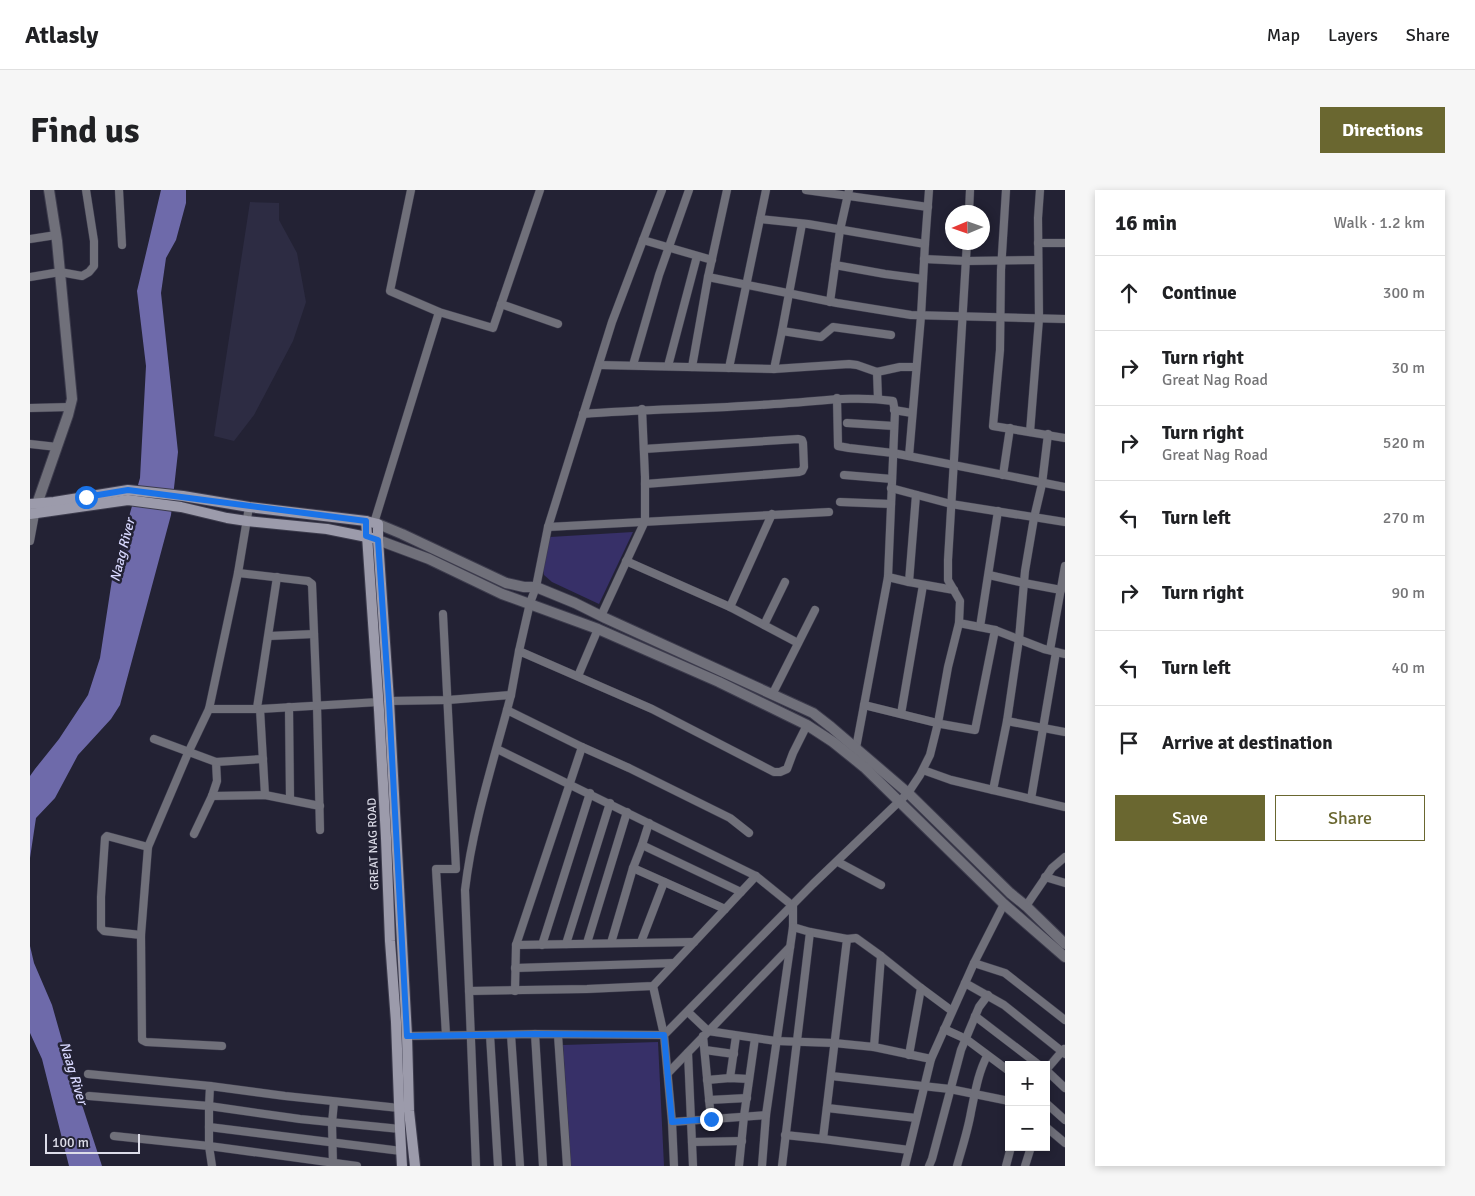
<!DOCTYPE html>
<meta charset="utf-8">
<style>
:root{--surface:#fff;--page:#f6f6f6;--text:#202124;--muted:#757577;--line:#e0e0e0;--accent:#6a6730}
body{margin:0;font-family:Signika,sans-serif;background:var(--page);color:var(--text)}
.controls{position:absolute;right:15px;bottom:15px;display:grid;overflow:hidden;border-radius:0px;box-shadow:0 2px 8px #0003}
.controls button{width:45px;height:45px;display:grid;place-items:center;padding:0;border:0;border-bottom:1px solid var(--line);background:var(--surface);color:var(--text);font:25px sans-serif}
.compass{position:absolute;left:915px;top:15px;width:45px;height:45px;border-radius:50%;background:var(--surface);box-shadow:0 2px 8px #0003;rotate:268deg}
.scale{position:absolute;left:15px;bottom:12px;width:95px;box-sizing:border-box;padding-left:5px;border:2px solid #dddde9;border-top:0;font-size:14px;line-height:18px;white-space:nowrap;color:#dddde9;-webkit-text-stroke:4px #232234;paint-order:stroke}
.stop{position:absolute;width:15px;height:15px;margin:-11px;border:4px solid #1a73e8;border-radius:50%;background:#fff}
.stop.end{background:#1a73e8;border-color:#fff;box-shadow:0 1px 5px #0008}
.list{margin:0;padding:0;list-style:none}
h2{display:flex;justify-content:space-between;align-items:center;height:65px;margin:0;padding:0 20px;font-size:21px}
h2 small{font-size:16px;font-weight:400;color:var(--muted)}
.list li{display:grid;grid-template-columns:32px 1fr auto;gap:15px;align-items:center;box-sizing:border-box;height:75px;padding:0 20px;border-top:1px solid var(--line)}
.list b{display:block;font-size:19px;white-space:nowrap}
.list p{margin:0;font-size:16px;white-space:nowrap;color:var(--muted)}
.list em{font-size:16px;font-style:normal;color:var(--muted)}
.actions{display:flex;gap:10px;padding:15px 20px}
.actions a{flex:1;padding:11px 0;border:1px solid var(--accent);border-radius:0px;text-align:center;font-size:18px;color:var(--accent)}
.actions .main{background:var(--accent);color:#fff}
.icon{flex:none;width:28px;height:28px;fill:none;stroke:currentColor;stroke-width:2;stroke-linecap:round;stroke-linejoin:round}
.map{position:relative;flex:none;width:1035px;height:976px;overflow:hidden;border-radius:0px}
header{display:flex;align-items:center;gap:30px;box-sizing:border-box;height:70px;padding:0 25px;background:var(--surface);border-bottom:1px solid var(--line)}
header strong{font-size:24px}
nav{display:flex;gap:28px;margin-inline-start:auto;font-size:18px}
.intro{display:flex;align-items:center;justify-content:space-between;box-sizing:border-box;height:120px;padding:0 30px}
h1{margin:0;font-size:35px}
.button{padding:12px 22px;border-radius:0px;background:var(--accent);color:#fff;font-size:18px;font-weight:700}
main{display:flex;gap:30px;padding:0 30px}
aside{flex:1;background:var(--surface);border-radius:0px;box-shadow:0 2px 8px #0003}
.map>svg:first-child{display:block}
</style>
<header>
<strong>Atlasly</strong>
<nav><a>Map</a><a>Layers</a><a>Share</a></nav>
</header>
<div class="intro"><h1>Find us</h1><a class="button">Directions</a></div>
<main>
<div class="map">
<svg width="1035" height="976" viewBox="0 0 1035 976">
<rect width="100%" height="100%" fill="#232234"/>
<path fill="#2d2c43" d="M 220,12 L 249,13 L 249,30 L 267,63 L 276,112 L 263,151 L 224,225 L 204,251 L 184,246 Z"/>
<g fill="#373068">
<path d="M 603,342 L 569,414 L 522,392 L 514,385 L 511,371 L 520,347 Z"/>
<path d="M 628,852 L 634,976 L 541,976 L 533,855 Z"/>
</g>
<g fill="#6e6aaa">
<path d="M 131,0 L 156,0 L 156,13 L 146,50 L 136,68 L 131,103 L 148,262 L 141,325 L 90,515 L 81,529 L 48,565 L 25,608 L 6,628 L 0,668 L 0,586 L 5,579 L 29,549 L 58,505 L 70,468 L 83,383 L 110,288 L 116,176 L 107,101 Z"/>
<path d="M 0,756 L 4,773 L 22,815 L 39,875 L 72,976 L 39,976 L 12,869 L 0,843 Z"/>
</g>
<g fill="none" stroke-linecap="round" stroke-linejoin="round">
<g stroke="#3d3c4d" stroke-width="9">
<g id="minor">
<path d="M 89,0 L 92,55"/>
<path d="M 381,0 L 360,101 L 409,122 L 463,138 L 510,0"/>
<path d="M 776,0 L 898,17"/>
<path d="M 976,0 L 971,80 L 970,160 L 963,236 L 1035,248"/>
<path d="M 939,22 L 940,0"/>
<path d="M 730,29 L 778,34 L 895,54"/>
<path d="M 0,49 L 26,45"/>
<path d="M 613,50 L 682,70"/>
<path d="M 1008,53 L 1035,53"/>
<path d="M 894,69 L 936,71 L 1008,70"/>
<path d="M 805,75 L 855,84 L 893,89"/>
<path d="M 0,87 L 30,82 L 52,86 L 59,82 L 64,76 L 64,51 L 56,0"/>
<path d="M 678,87 L 807,113 L 881,125 L 1035,129"/>
<path d="M 800,112 L 810,40 L 819,0"/>
<path d="M 471,114 L 528,134"/>
<path d="M 752,141 L 791,147 L 803,137 L 861,145"/>
<path d="M 569,175 L 744,179 L 819,174 L 827,175 L 847,182 L 870,177 L 886,177"/>
<path d="M 603,175 L 629,85 L 659,0"/>
<path d="M 638,176 L 667,66"/>
<path d="M 662,177 L 678,87 L 697,0"/>
<path d="M 699,178 L 736,0"/>
<path d="M 744,179 L 752,141 L 772,34"/>
<path d="M 847,182 L 848,209"/>
<path d="M 807,208 L 808,256 L 819,258 L 863,263 L 1035,297"/>
<path d="M 0,218 L 40,217"/>
<path d="M 864,220 L 882,223"/>
<path d="M 553,224 C 617,219 681,219 744,214 C 785,212 822,205 863,211 L 865,222 L 858,387 L 826,558"/>
<path d="M 817,233 L 864,236"/>
<path d="M 1000,242 L 1009,129 L 1008,28 L 1010,0"/>
<path d="M 1018,244 L 1012,294 L 1004,328 L 995,381 L 989,449 L 977,531 L 963,600 L 1035,617"/>
<path d="M 0,254 L 27,257"/>
<path d="M 614,259 L 768,249 L 772,250 L 773,253 L 774,277 L 772,281 L 769,282 L 615,294"/>
<path d="M 879,266 L 891,126 L 895,54 L 899,0"/>
<path d="M 814,285 L 862,289"/>
<path d="M 973,285 L 980,238"/>
<path d="M 861,298 L 921,314 L 1035,332"/>
<path d="M 886,305 L 879,392 L 924,400"/>
<path d="M 810,312 L 861,314"/>
<path d="M 344,333 L 409,122"/>
<path d="M 518,337 L 799,322"/>
<path d="M 0,351 L 6,319"/>
<path d="M 596,371 L 700,417 L 768,453"/>
<path d="M 208,383 L 278,391 L 282,394 L 287,515 L 290,640"/>
<path d="M 959,385 L 994,393 L 1031,400"/>
<path d="M 858,387 L 879,392"/>
<path d="M 700,417 L 742,324"/>
<path d="M 413,424 L 426,679 L 406,679 L 416,845"/>
<path d="M 571,426 L 615,331 L 615,287 L 612,219"/>
<path d="M 929,433 L 965,440 L 1014,459 L 1035,464"/>
<path d="M 734,435 L 755,392"/>
<path d="M 950,437 L 968,321"/>
<path d="M 239,446 L 284,444"/>
<path d="M 1020,460 L 1035,376"/>
<path d="M 489,461 L 500,413 L 506,397 L 518,337 L 582,132 L 632,0"/>
<path d="M 548,486 L 568,439"/>
<path d="M 742,505 L 785,420"/>
<path d="M 359,511 L 418,510 L 481,505"/>
<path d="M 834,515 L 911,534 L 945,540 L 965,440"/>
<path d="M 259,517 L 260,609"/>
<path d="M 227,518 L 247,387"/>
<path d="M 179,519 L 230,519 L 349,512"/>
<path d="M 230,519 L 235,605"/>
<path d="M 477,520 L 481,505 L 489,461 L 622,519 L 744,582 L 750,582 L 757,579 L 763,563 L 777,535"/>
<path d="M 871,524 L 893,395"/>
<path d="M 977,531 L 1035,542"/>
<path d="M 124,549 L 186,572 L 187,591 L 182,606 L 164,644"/>
<path d="M 552,557 L 599,578 L 700,628 L 719,643"/>
<path d="M 467,559 L 726,686 L 763,716 L 763,737 L 736,925 L 732,976"/>
<path d="M 186,572 L 233,569"/>
<path d="M 893,580 L 921,590 L 963,600"/>
<path d="M 182,606 L 235,605 L 290,616"/>
<path d="M 1001,609 L 1026,462"/>
<path d="M 619,633 L 612,655 L 711,702"/>
<path d="M 808,672 L 851,695"/>
<path d="M 603,678 L 695,719"/>
<path d="M 1015,687 L 1035,693"/>
<path d="M 996,716 L 1022,678 L 1035,667"/>
<path d="M 111,745 L 74,741 L 71,738 L 71,707 L 75,648 L 77,646 L 118,657"/>
<path d="M 611,752 L 634,692"/>
<path d="M 557,753 L 597,622"/>
<path d="M 581,753 L 603,678 L 612,655"/>
<path d="M 536,754 L 580,613"/>
<path d="M 486,755 L 664,752"/>
<path d="M 512,755 L 560,603"/>
<path d="M 851,766 L 891,798 L 879,865"/>
<path d="M 944,773 L 975,783 L 1035,830"/>
<path d="M 485,778 L 644,773"/>
<path d="M 935,793 L 974,815 L 1035,864"/>
<path d="M 623,796 L 634,845 L 642,932 L 644,976"/>
<path d="M 891,798 L 922,821"/>
<path d="M 439,801 L 557,799 L 623,796 L 726,686"/>
<path d="M 658,822 L 678,841 L 746,851 L 804,853 L 844,857 L 851,766 L 826,748 L 817,749"/>
<path d="M 945,826 L 1009,875"/>
<path d="M 914,839 L 936,849 L 979,881"/>
<path d="M 505,844 L 513,976"/>
<path d="M 460,845 L 468,976"/>
<path d="M 481,845 L 490,976"/>
<path d="M 528,845 L 537,976"/>
<path d="M 377,846 L 505,844 L 634,845 L 783,694 L 878,603 L 890,585 L 900,565 L 908,533 L 918,477 L 929,433 L 930,411 L 918,390 L 918,370 L 937,52"/>
<path d="M 673,846 L 681,929"/>
<path d="M 192,856 L 116,852 L 112,850 L 111,745 L 118,657 L 158,563 L 179,519 L 208,383 L 219,317"/>
<path d="M 844,857 L 901,869 L 944,773 L 974,714"/>
<path d="M 675,860 L 704,864"/>
<path d="M 658,863 L 663,976"/>
<path d="M 1016,880 L 1034,859"/>
<path d="M 1016,880 L 1035,898"/>
<path d="M 638,883 L 760,757"/>
<path d="M 58,884 L 180,896"/>
<path d="M 801,886 L 920,899 L 979,911"/>
<path d="M 700,888 L 706,846"/>
<path d="M 677,890 L 700,888 L 719,889"/>
<path d="M 59,906 L 179,916 L 180,896 L 255,906 L 369,918"/>
<path d="M 679,910 L 717,908"/>
<path d="M 1016,913 L 1035,930"/>
<path d="M 797,918 L 886,928"/>
<path d="M 642,932 L 736,925"/>
<path d="M 179,937 L 371,961"/>
<path d="M 1016,937 L 1035,953"/>
<path d="M 755,945 L 793,949 L 817,749 L 780,742"/>
<path d="M 84,946 L 179,956 L 182,976"/>
<path d="M 793,949 L 879,960"/>
<path d="M 662,952 L 712,951"/>
<path d="M 303,976 L 302,933 L 304,912"/>
<path d="M 327,976 L 179,956 L 179,916 L 270,929 L 370,939"/>
<path d="M 446,976 L 435,700 C 442,639 461,579 477,520 L 552,557 L 486,755 L 485,801"/>
<path d="M 709,976 L 714,926 L 725,848"/>
<path d="M 752,976 L 780,742 L 763,737"/>
<path d="M 875,976 L 901,869"/>
<path d="M 899,976 L 902,969 L 931,860 L 949,817 L 958,805"/>
<path d="M 927,976 C 932,958 938,940 941,922 C 945,903 948,883 957,866"/>
<path d="M 976,976 L 981,957"/>
<path d="M 995,976 L 1001,957"/>
</g>
</g>
<g stroke="#3d3c4d" stroke-width="12">
<g id="tertiary">
<path d="M 7,314 L 38,225 L 42,209 L 27,51 L 19,0"/>
<path d="M 348,334 L 372,344 L 476,393 L 494,397 L 506,397 L 545,413 L 575,428 L 783,523 L 801,537 L 878,603 L 980,703 L 996,716 L 1035,754"/>
<path d="M 348,350 L 399,369 L 472,404 L 568,439 L 689,492 L 777,535 L 803,552 L 834,577 L 974,714 L 1035,767"/>
</g>
</g>
<g stroke="#3d3c4d" stroke-width="12">
<g id="secondary">
<path d="M 0,314 L 24,312 L 98,300 L 153,306 L 219,317 L 336,331 L 348,334 L 348,350 L 359,511 L 377,846 L 379,921 L 385,976"/>
<path d="M 0,324 L 98,310 L 151,317 L 197,328 L 217,331 L 297,339 L 342,348"/>
<path d="M 336,331 L 349,520 L 356,648 L 360,751 L 366,832 L 370,939 L 372,976"/>
</g>
</g>
<use href="#minor" stroke="#70707a" stroke-width="8"/>
<use href="#tertiary" stroke="#70707a" stroke-width="10"/>
<use href="#secondary" stroke="#9c9bab" stroke-width="10"/>
</g>
<g fill="none" stroke-linecap="round" stroke-linejoin="round">
<path stroke="#1a73e8" stroke-width="6" d="M 56,307 L 98,300 L 336,331 L 336,346 L 348,350 L 359,511 L 377,846 L 505,844 L 634,845 L 642,932 L 681,929"/>
</g>
<g text-anchor="middle" stroke-width="5" stroke-linejoin="round" paint-order="stroke">
<g font-size="12" fill="#dddde9" stroke="#232234">
<text transform="translate(343 654) rotate(-92)" y="4">GREAT NAG ROAD</text>
</g>
<g font-size="14" font-style="italic" fill="#d7d7fd" stroke="#232234">
<text transform="translate(92 360) rotate(-76)" y="5">Naag River</text>
<text transform="translate(44 883) rotate(73)" y="5">Naag River</text>
</g>
</g>
</svg>
<div class="controls">
<button>+</button>
<button>−</button>
</div>
<svg class="compass" viewBox="-18 -18 36 36"><path d="M0-13l5 13h-10z" fill="#e53935"/><path d="M0 13l5-13h-10z" fill="#757577"/></svg>
<div class="scale">100 m</div>
<div class="stop" style="left:56px;top:307px"></div>
<div class="stop end" style="left:681px;top:929px"></div>
</div>
<aside>
<h2>16 min<small>Walk · 1.2 km</small></h2>
<ul class="list">
<li><svg class="icon" aria-label="ahead" viewBox="0 0 24 24"><path d="M12 20V5M6 11l6-6 6 6"/></svg><div><b>Continue</b></div><em>300 m</em></li>
<li><svg class="icon" aria-label="right" viewBox="0 0 24 24"><path d="M7 20v-9h11M14 6l5 5-5 5"/></svg><div><b>Turn right</b><p>Great Nag Road</p></div><em>30 m</em></li>
<li><svg class="icon" aria-label="right" viewBox="0 0 24 24"><path d="M7 20v-9h11M14 6l5 5-5 5"/></svg><div><b>Turn right</b><p>Great Nag Road</p></div><em>520 m</em></li>
<li><svg class="icon" aria-label="left" viewBox="0 0 24 24"><path d="M17 20v-9H6M10 6l-5 5 5 5"/></svg><div><b>Turn left</b></div><em>270 m</em></li>
<li><svg class="icon" aria-label="right" viewBox="0 0 24 24"><path d="M7 20v-9h11M14 6l5 5-5 5"/></svg><div><b>Turn right</b></div><em>90 m</em></li>
<li><svg class="icon" aria-label="left" viewBox="0 0 24 24"><path d="M17 20v-9H6M10 6l-5 5 5 5"/></svg><div><b>Turn left</b></div><em>40 m</em></li>
<li><svg class="icon" aria-label="arrive" viewBox="0 0 24 24"><path d="M6 21V4h12l-3 4 3 4H6"/></svg><div><b>Arrive at destination</b></div></li>
</ul>
<div class="actions"><a class="main">Save</a><a>Share</a></div>
</aside>
</main>
